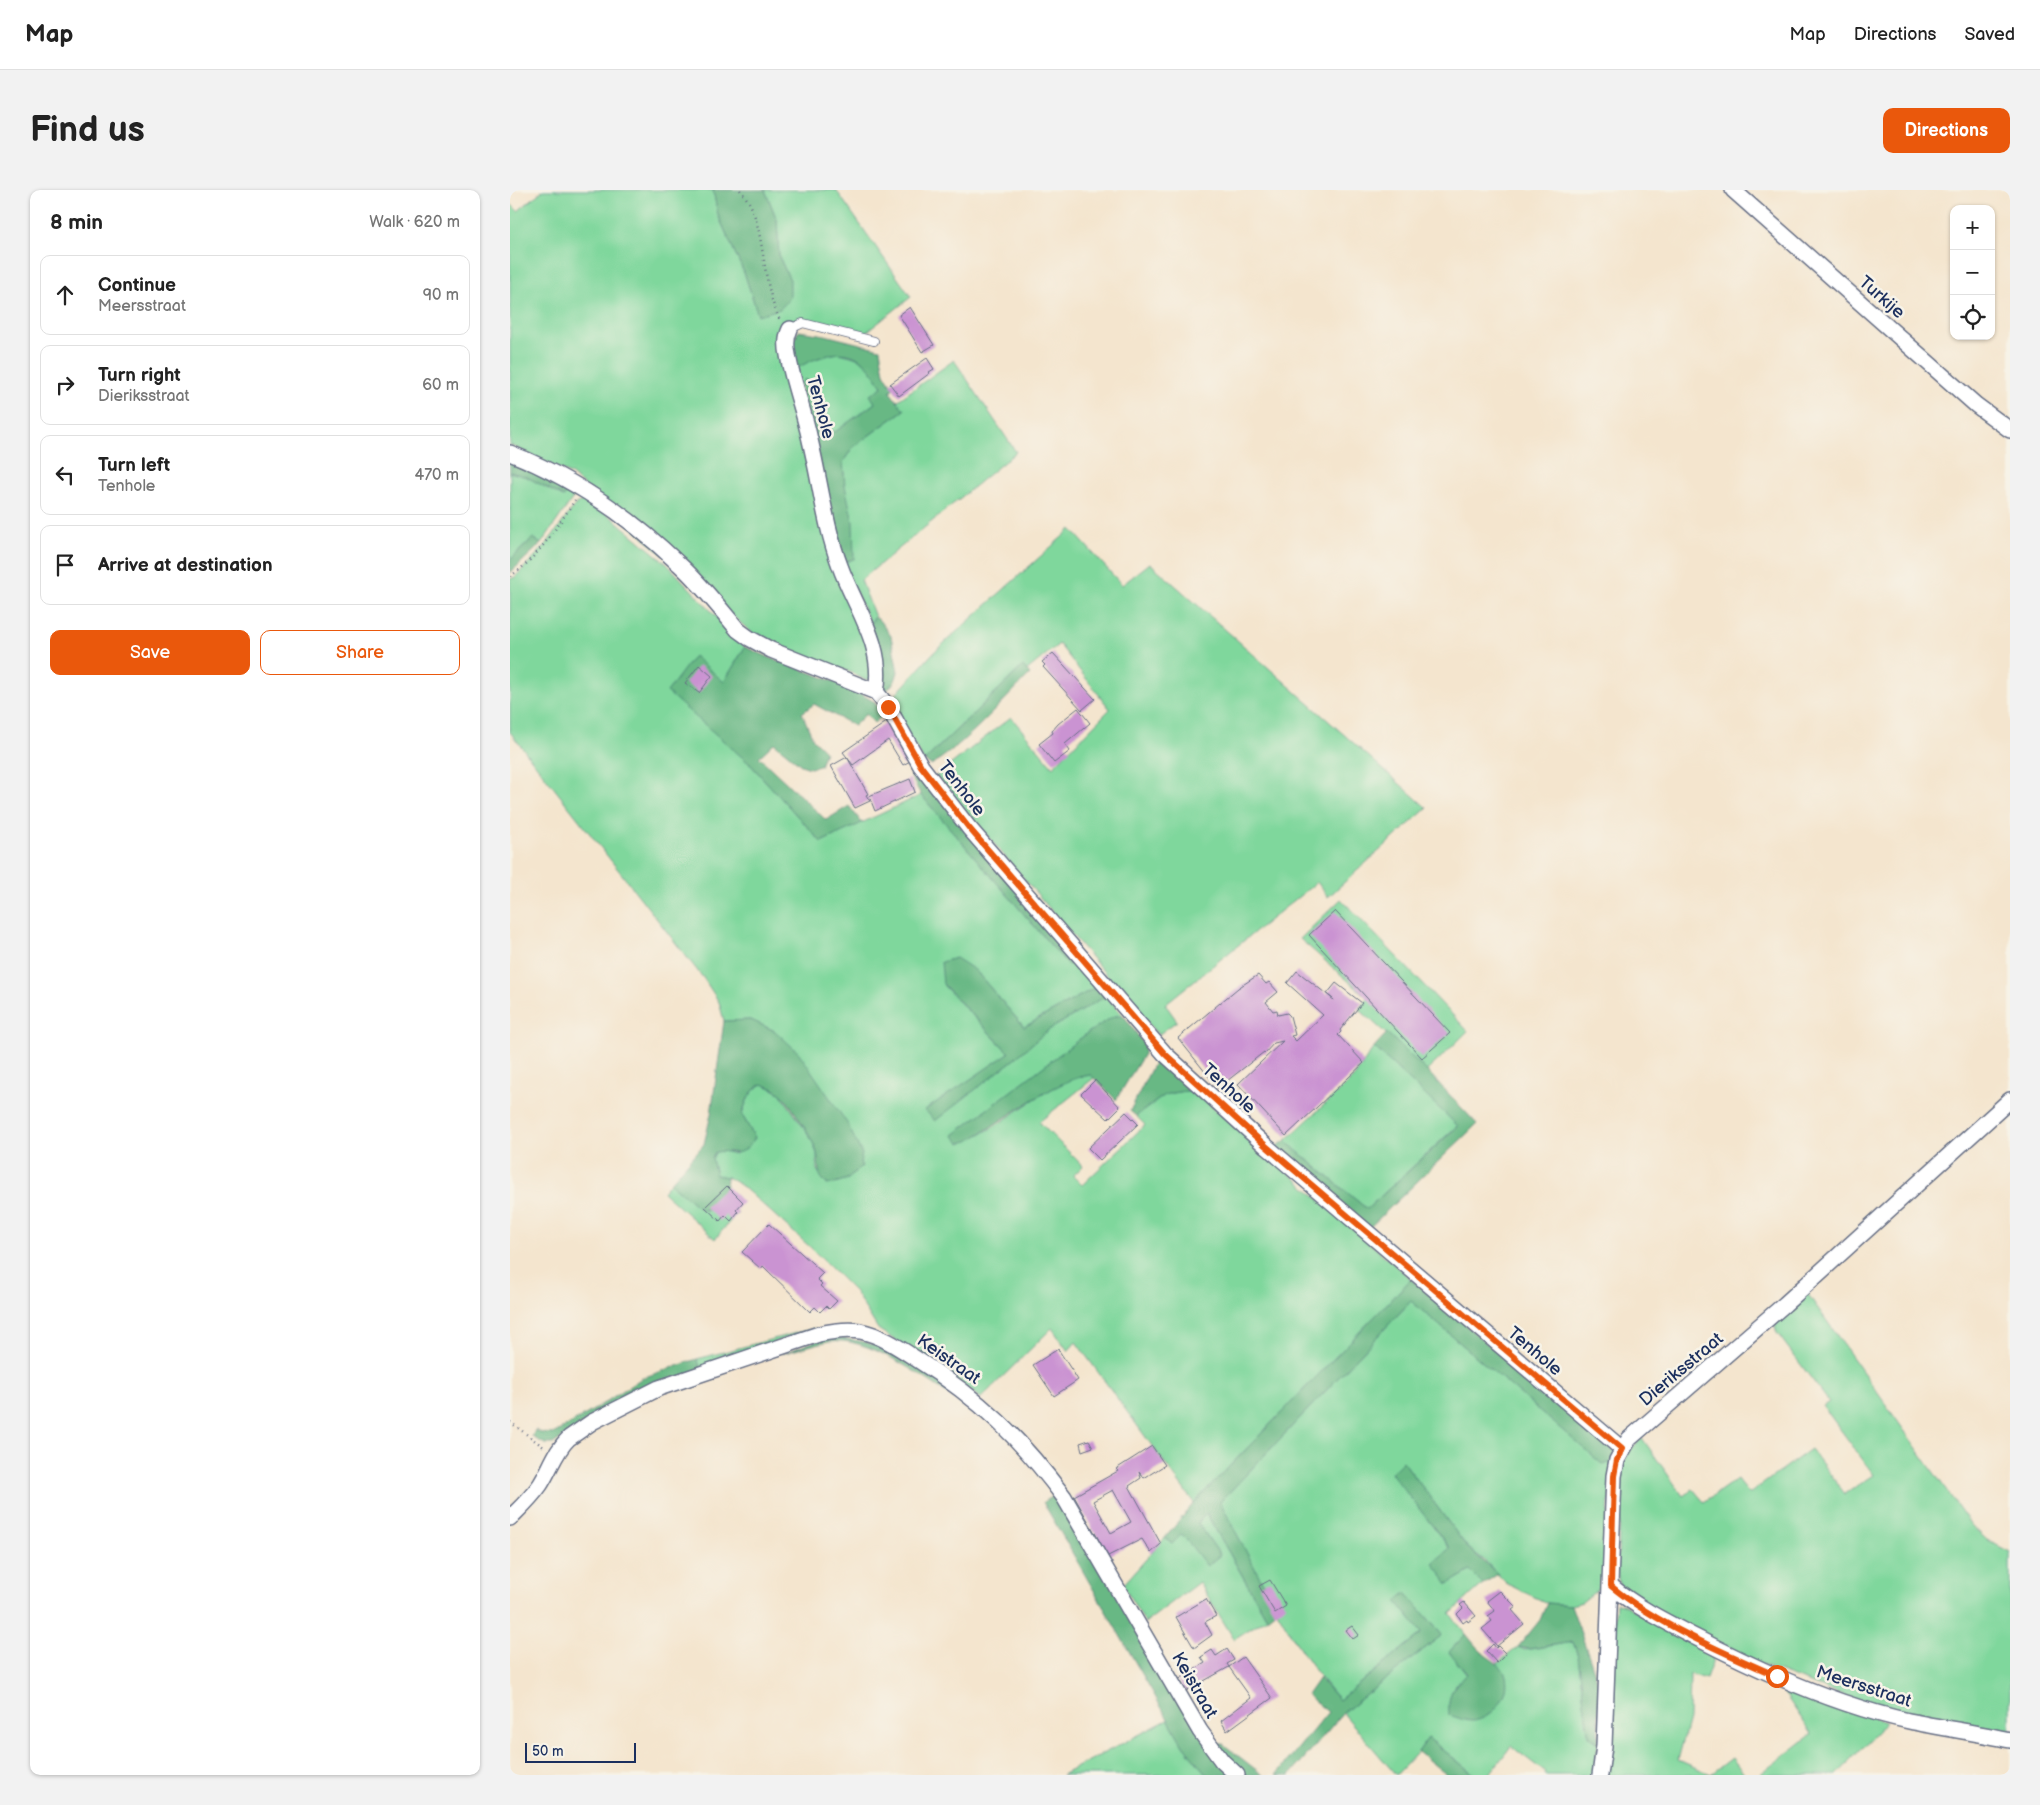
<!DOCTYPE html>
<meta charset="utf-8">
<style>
:root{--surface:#fff;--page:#f2f2f2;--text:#222;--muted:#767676;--line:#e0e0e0;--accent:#ea580c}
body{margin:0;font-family:"Balsamiq Sans",sans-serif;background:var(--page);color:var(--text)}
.controls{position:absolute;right:15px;top:15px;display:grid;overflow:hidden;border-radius:10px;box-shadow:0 1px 4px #0004}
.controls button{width:45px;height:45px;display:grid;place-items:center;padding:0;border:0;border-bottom:1px solid var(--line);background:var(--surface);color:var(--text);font:25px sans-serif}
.scale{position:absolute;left:15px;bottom:12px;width:111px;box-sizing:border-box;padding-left:5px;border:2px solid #1b2f5e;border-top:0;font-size:14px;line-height:18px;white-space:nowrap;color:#1b2f5e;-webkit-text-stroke:4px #f7f3e8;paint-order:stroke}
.stop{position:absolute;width:15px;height:15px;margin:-11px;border:4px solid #ea580c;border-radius:50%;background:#fff}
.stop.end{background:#ea580c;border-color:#fff;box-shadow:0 1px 5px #0008}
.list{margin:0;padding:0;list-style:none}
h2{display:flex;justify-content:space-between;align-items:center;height:65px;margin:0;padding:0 20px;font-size:21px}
h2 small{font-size:16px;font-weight:400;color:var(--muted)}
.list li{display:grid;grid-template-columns:32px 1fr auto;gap:15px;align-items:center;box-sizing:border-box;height:80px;margin:0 10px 10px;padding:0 10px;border:1px solid var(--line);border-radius:10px}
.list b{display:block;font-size:19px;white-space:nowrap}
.list p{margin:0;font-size:16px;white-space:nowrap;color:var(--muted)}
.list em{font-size:16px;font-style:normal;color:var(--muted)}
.actions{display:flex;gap:10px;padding:15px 20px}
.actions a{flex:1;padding:11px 0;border:1px solid var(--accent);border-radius:10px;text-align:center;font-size:18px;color:var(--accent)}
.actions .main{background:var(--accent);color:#fff}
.icon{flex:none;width:28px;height:28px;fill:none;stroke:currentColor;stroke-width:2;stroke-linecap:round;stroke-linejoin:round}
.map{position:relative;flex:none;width:1500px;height:1585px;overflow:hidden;border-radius:10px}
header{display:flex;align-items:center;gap:30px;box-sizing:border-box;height:70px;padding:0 25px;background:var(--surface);border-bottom:1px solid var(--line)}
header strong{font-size:24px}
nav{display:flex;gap:28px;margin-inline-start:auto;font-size:18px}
.intro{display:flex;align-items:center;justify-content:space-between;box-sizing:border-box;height:120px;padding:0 30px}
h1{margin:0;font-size:35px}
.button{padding:12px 22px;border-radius:10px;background:var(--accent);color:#fff;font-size:18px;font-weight:700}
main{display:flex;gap:30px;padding:0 30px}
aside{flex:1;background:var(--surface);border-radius:10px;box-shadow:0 1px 4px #0004}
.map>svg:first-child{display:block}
</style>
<header>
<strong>Map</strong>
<nav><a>Map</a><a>Directions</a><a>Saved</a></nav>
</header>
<div class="intro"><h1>Find us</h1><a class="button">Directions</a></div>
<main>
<aside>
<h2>8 min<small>Walk · 620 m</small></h2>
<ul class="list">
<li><svg class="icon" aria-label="ahead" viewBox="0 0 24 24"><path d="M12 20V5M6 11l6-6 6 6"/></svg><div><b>Continue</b><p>Meersstraat</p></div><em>90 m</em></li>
<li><svg class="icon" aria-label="right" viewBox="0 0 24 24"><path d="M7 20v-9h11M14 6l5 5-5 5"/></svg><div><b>Turn right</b><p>Dieriksstraat</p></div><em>60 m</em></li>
<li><svg class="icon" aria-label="left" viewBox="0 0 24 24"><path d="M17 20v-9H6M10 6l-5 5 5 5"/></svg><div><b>Turn left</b><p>Tenhole</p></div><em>470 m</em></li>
<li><svg class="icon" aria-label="arrive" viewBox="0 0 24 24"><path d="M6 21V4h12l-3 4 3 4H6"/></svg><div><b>Arrive at destination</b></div></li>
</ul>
<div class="actions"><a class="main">Save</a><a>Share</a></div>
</aside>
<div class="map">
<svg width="1500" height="1585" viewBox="0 0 1500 1585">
<rect width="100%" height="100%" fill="#f7f3e8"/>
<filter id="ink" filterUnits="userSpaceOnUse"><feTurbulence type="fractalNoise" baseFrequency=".02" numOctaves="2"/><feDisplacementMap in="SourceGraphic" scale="10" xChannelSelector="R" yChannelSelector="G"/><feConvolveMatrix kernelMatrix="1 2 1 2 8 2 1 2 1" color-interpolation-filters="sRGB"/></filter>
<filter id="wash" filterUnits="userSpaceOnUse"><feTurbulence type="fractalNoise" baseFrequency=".0096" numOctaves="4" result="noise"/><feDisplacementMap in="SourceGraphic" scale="20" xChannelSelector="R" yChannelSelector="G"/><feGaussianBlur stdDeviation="1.12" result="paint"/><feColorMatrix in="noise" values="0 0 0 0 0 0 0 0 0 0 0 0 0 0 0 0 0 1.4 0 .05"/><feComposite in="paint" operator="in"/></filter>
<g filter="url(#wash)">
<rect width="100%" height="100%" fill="#f4e5ce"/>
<g fill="#7fd79c" stroke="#4d837d">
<path d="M 33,0 L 203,0 L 208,25 L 235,85 L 248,124 L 280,90 L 269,67 L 267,30 L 255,0 L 326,0 L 401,107 L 354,144 L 287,129 C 276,132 272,135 266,145 L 276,185 L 362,460 L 361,490 L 353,489 L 340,482 L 250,450 L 62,285 L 0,255 L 0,13 L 8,21 Z"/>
<path d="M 327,163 C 353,167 360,174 372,197 L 365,213 L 325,242 C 309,234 310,218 304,202 C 302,197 298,193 295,189 L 290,197 L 285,179 L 301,170 Z"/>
<path d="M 444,170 L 506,262 L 351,390 L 365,427 L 360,433 L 332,372 L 340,371 L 333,272 L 343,257 L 394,220 L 387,211 Z"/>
<path d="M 0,282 L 17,287 L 53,307 L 58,297 L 67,302 L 31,354 L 23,348 L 0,370 Z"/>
<path d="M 74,310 L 82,311 L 157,374 L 235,457 L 214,492 L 240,574 L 311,652 L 411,605 L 558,775 L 566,769 L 588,796 L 514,837 L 465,780 L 433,795 L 499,863 L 416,920 L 425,930 L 502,871 L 537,841 L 596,806 L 614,826 L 604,826 L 579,842 L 444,945 L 450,953 C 461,948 474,943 485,936 C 512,919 548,888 581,885 L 584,888 L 529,932 L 573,976 L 563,986 L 572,995 L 635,935 L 626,926 L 655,905 L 662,903 L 683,900 L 901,1089 L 684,1313 L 566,1152 L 558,1161 L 542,1138 L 471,1208 L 368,1139 L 345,1102 L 299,1056 L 232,996 L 217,987 L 206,985 L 202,970 L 205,962 L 213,961 L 225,964 L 245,948 L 232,925 C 235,914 241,898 253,894 L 270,903 L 301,948 L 307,964 L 307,980 L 317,995 L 338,989 L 352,976 L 265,841 L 241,830 L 214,831 L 209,812 L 194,789 L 0,542 L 0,389 L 5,387 L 35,356 L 66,314 Z"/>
<path d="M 561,339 L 612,395 L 640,373 L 917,618 L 818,707 L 807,692 L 655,814 L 667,831 L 648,845 L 426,586 L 501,527 L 543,577 L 600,519 L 549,454 L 516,481 L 513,476 L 414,571 L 379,512 L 423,463 Z"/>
<path d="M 831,709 L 958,841 L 917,881 L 849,819 L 858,808 L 790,749 Z"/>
<path d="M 864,857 L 948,935 L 857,1019 L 775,951 L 844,887 Z"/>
<path d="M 160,993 L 192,1020 L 228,1022 L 205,1049 L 153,1002 Z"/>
<path d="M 1297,1103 L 1461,1335 L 1477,1350 L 1500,1362 L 1500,1546 L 1382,1523 L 1232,1468 L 1122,1409 L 1109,1394 L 1107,1382 L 1113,1273 L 1121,1259 L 1132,1248 L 1173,1306 L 1183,1299 L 1194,1312 L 1227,1289 L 1239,1304 L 1301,1259 L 1335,1304 L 1364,1285 L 1313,1216 L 1319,1212 L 1267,1143 L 1265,1136 L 1269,1128 Z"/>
<path d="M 901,1111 L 1093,1274 L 1102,1272 L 1093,1391 L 1087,1400 L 1072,1412 L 1061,1415 L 1037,1413 L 997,1394 L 974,1370 L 957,1357 L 893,1271 L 882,1283 L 940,1359 L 938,1394 L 960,1381 L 973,1394 L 940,1424 L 956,1444 L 939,1462 L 957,1485 L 945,1495 L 939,1513 L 1008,1457 L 1015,1460 L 1063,1452 L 1068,1466 L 1078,1542 L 1080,1548 L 1088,1553 L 1084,1585 L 1035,1585 L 1036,1583 L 1001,1556 L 979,1585 L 965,1585 L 918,1548 L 908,1562 L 886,1585 L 833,1523 L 932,1445 L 896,1403 L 887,1411 L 912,1443 L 829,1510 C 778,1452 745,1380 710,1312 Z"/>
<path d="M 305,1138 L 191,1178 L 187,1169 Z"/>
<path d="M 696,1323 L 757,1428 L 724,1449 L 689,1392 L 635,1433 L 613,1395 L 655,1348 L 662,1354 L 672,1343 L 710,1365 L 688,1333 Z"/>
<path d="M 1106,1413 L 1113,1414 L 1204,1467 L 1196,1489 L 1180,1484 L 1179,1529 L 1168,1570 L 1201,1584 L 1222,1568 L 1235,1585 L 1095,1585 Z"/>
<path d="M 1277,1497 L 1376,1532 L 1327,1585 L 1249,1585 L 1302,1544 L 1274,1503 Z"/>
<path d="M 659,1529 L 673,1555 L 697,1585 L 552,1585 Z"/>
</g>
<g fill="#67b884" stroke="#417471">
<path d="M 203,0 L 255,0 L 267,30 L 269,67 L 280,90 L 280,108 L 270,119 L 248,125 L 235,85 L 208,25 Z"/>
<path d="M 289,141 L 315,145 L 370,159 L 374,183 L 383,198 L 380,202 L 394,220 L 343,257 L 333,272 L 335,296 L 343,332 L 344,369 L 332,372 L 290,197 L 295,189 C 298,193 302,197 304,202 C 310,217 309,234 325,242 L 365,213 L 360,205 L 372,197 C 349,153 324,158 285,179 C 283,167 279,151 289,141 Z"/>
<path d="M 0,268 L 58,297 L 54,307 L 17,287 L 0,282 Z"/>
<path d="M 23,348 L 31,354 L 0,383 L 0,370 Z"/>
<path d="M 365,427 L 369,430 L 381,446 L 388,482 L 385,491 L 374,504 L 360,433 Z"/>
<path d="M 235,457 L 263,469 L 337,496 L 363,511 L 374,524 L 364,533 L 356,524 L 344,536 L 304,514 L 292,523 L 303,549 L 315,561 L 310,576 L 300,578 L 291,575 L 264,553 L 249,567 L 316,630 L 339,616 L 352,633 L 311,652 L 240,574 L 157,502 L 184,466 L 214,492 Z"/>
<path d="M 513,476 L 520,484 C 491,513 455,554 421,575 L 414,571 Z"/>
<path d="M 410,582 L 566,769 L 558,775 L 411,605 L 401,587 Z"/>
<path d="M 446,768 L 465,780 L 514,837 L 588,796 L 596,806 L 537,841 L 502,871 L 425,931 L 415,920 L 499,863 L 433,794 L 431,772 Z"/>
<path d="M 604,826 L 614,826 L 634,854 L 634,864 L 606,910 L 581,885 C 547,888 490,933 458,951 L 450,953 L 443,945 L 579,842 Z"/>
<path d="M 241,830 L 265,841 L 289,863 L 337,933 L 352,964 L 350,973 L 352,976 L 338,989 L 318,995 C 305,984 310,977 307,963 C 304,951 280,912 270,903 C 266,899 258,897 253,894 C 241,898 235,913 232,925 L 245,948 C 228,971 227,959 205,962 L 202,969 L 206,985 L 217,987 C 217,1001 206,1018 192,1020 L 160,993 L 194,954 L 201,924 L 214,831 Z"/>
<path d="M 877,843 L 917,881 L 967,934 L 858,1039 L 765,957 L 775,951 L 857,1019 L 948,936 L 864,857 Z"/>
<path d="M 647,867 L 661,877 L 683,900 L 662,903 L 655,905 L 626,926 L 620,921 Z"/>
<path d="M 901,1089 L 1106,1262 L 1102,1272 L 1093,1275 L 901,1111 L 710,1312 L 767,1420 L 757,1428 L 696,1323 L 688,1333 L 710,1365 L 697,1376 L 672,1344 L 662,1354 L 655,1348 L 684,1313 Z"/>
<path d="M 319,1146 L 355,1152 L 383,1161 L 442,1199 L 440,1205 C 410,1185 357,1146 319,1151 C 303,1154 287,1160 271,1164 Z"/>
<path d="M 187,1169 L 191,1178 L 77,1231 L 43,1254 L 35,1254 L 22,1247 L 25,1240 L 32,1243 L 43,1244 L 85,1219 L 132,1188 Z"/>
<path d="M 893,1271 L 957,1357 L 988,1384 L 973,1394 L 960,1381 L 938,1394 L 923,1373 L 940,1358 L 881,1283 Z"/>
<path d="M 546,1305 L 721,1585 L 697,1585 L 673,1555 L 533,1312 Z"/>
<path d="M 896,1403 L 932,1445 L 833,1523 L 780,1585 L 766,1585 L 818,1522 L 797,1505 L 809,1488 L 829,1510 L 912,1443 L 886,1411 Z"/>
<path d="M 1037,1413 L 1061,1415 L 1089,1495 L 1088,1553 L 1080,1547 L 1078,1542 L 1068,1466 L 1063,1452 L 1019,1459 L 1008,1457 L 1030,1430 Z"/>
<path d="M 956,1444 C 961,1450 966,1457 972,1462 C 979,1469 991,1474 995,1483 C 1003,1503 983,1530 962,1531 C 955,1531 946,1527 939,1525 C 938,1504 941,1498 957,1484 L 939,1462 Z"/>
<path d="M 918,1548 L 965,1585 L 937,1585 L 908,1562 Z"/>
<path d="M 709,1554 L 713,1554 L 753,1585 L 736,1585 L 708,1558 Z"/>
</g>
<g id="blocks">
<g fill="#ca93d2" fill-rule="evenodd">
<path d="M 400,117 L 424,155 L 412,162 L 389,125 Z"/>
<path d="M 417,168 L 424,179 L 419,182 L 420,183 L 389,206 L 380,194 Z"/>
<path d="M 543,463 L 585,509 L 572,520 L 533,477 L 535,475 L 532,472 Z"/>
<path d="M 189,475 L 202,486 L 189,503 L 175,493 Z"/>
<path d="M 568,518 L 580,533 L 555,554 L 560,561 L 544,573 L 529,554 L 543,543 L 542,541 L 548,534 Z"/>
<path d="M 378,531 L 400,571 L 393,575 L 378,550 L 343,575 L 333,562 Z"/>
<path d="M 337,567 L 358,604 L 356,605 L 360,611 L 345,618 L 321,576 Z"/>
<path d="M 400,589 L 405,602 L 365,621 L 359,606 Z"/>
<path d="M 825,721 L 940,843 L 912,868 L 799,745 Z"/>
<path d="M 787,781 L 824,810 L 817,804 L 826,793 L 852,813 L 830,840 L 831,842 L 828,845 L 854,873 L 776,946 L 728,894 L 773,851 L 764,853 L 755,863 L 754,862 L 708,898 L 668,848 L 728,798 L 748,785 L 756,794 L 759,792 L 768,802 L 756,812 L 763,821 L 767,820 L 768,825 L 777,823 L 780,826 L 785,845 L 781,846 L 786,851 L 813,825 L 777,793 Z"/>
<path d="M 585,890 L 610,917 L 598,929 L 571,904 Z"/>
<path d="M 616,922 L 628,934 L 590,970 L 578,958 Z"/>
<path d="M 217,996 L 233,1012 L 226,1020 L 228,1022 L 221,1031 L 215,1025 L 210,1031 L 195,1017 Z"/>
<path d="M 259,1034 L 313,1083 L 307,1089 L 312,1094 L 310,1096 L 327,1111 L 319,1119 L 316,1116 L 310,1122 L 305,1117 L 300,1122 L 253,1076 L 251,1079 L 232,1062 Z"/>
<path d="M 548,1159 L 568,1190 L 544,1206 L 523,1175 Z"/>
<path d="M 579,1250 L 583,1257 L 572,1261 L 570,1253 Z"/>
<path d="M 642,1256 L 655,1275 L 634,1288 L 629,1282 L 631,1288 L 619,1296 L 651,1354 L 641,1363 L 632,1349 L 598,1366 L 564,1306 L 608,1281 L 606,1279 ZM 603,1300 L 621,1332 L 601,1343 L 583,1311 Z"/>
<path d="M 760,1390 L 776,1416 L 765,1423 L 749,1396 Z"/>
<path d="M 990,1401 L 1006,1417 L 1002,1420 L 1014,1434 L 987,1456 L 972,1439 L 982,1431 L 978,1426 L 985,1421 L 977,1411 Z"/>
<path d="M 696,1409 L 706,1426 L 695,1432 L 702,1445 L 684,1458 L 666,1427 Z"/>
<path d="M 954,1412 L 966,1426 L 958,1432 L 957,1430 L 953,1433 L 947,1424 L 953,1418 L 950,1415 Z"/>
<path d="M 842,1436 L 849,1445 L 843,1449 L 836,1440 Z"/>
<path d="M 983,1454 L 986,1458 L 988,1456 L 996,1464 L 987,1473 L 976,1461 Z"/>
<path d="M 717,1459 L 724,1470 L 717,1474 L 719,1477 L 674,1502 L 668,1490 L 695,1473 L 691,1467 L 702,1460 L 706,1466 Z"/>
<path d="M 733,1467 L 762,1508 L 717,1541 L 711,1531 L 741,1508 L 719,1477 Z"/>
</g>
</g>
</g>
<g filter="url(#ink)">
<use href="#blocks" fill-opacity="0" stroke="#676f85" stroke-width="1"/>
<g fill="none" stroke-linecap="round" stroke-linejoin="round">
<g stroke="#676f85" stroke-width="10">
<path id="lane" d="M 280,139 L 293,133 L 364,151"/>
</g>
<g stroke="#676f85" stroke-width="18">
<g id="street">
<path d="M 1223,0 L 1466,215 L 1500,240"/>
<path d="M 280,139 C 276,147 276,156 278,165 C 283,194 294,221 300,250 C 310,291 315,336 330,376 C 345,418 375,455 366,502"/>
<path d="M 0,263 C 63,288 120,327 169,374 C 191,394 209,417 228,440 L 239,448 L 261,460 L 366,502 L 378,517 L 411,576 L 459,638 L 655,864 L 756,956 L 1112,1259"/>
<path d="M 0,1328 C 10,1318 21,1308 30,1295 C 40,1280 45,1261 59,1248 L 82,1232 L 149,1198 L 309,1144 C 323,1141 336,1139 350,1141 C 371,1145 391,1159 408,1170 C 470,1209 510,1248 554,1307 L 690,1541 L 712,1571 L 727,1585"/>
<path d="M 1101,1396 C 1126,1417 1156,1432 1185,1447 C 1252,1482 1325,1515 1399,1531 C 1433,1538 1467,1543 1500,1550"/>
<path d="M 1090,1585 L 1094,1556 L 1104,1286 L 1107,1270 L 1119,1249 L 1275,1114 L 1500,910"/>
</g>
</g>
<g stroke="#676f85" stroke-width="2.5" stroke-dasharray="1 4" stroke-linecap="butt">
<path d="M 230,0 C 234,5 239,11 241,16 C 256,52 252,95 270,130"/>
<path d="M 0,386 C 24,373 50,333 65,310"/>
<path d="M 0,1232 L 35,1258"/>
</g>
<use href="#lane" stroke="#fff" stroke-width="8"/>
<use href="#street" stroke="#fff" stroke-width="15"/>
</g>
</g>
<g fill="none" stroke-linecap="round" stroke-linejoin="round" filter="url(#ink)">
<path stroke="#ea580c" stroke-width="6" d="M 378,517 L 411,576 L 459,638 L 655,864 L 756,956 L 1112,1259 L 1107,1270 L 1104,1286 L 1101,1396 C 1145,1433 1214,1463 1267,1486"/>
</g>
<g text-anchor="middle" stroke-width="5" stroke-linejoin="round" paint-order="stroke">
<g font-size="18" fill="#1b2f5e" stroke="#f7f3e8">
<text transform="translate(1372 107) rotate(41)" y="6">Turkije</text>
<text transform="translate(311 217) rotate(75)" y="6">Tenhole</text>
<text transform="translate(452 598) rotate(52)" y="6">Tenhole</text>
<text transform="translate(719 898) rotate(42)" y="6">Tenhole</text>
<text transform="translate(1025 1161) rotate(40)" y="6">Tenhole</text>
<text transform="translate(439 1169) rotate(35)" y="6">Keistraat</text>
<text transform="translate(1171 1179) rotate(-40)" y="6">Dieriksstraat</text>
<text transform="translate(685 1495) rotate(60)" y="6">Keistraat</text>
<text transform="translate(1354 1496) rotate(18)" y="6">Meersstraat</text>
</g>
</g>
</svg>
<div class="controls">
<button>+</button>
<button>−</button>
<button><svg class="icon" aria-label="locate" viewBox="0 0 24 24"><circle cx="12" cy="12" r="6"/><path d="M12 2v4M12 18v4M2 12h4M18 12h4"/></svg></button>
</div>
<div class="scale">50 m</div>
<div class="stop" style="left:1267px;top:1486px"></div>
<div class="stop end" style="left:378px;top:517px"></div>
</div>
</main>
